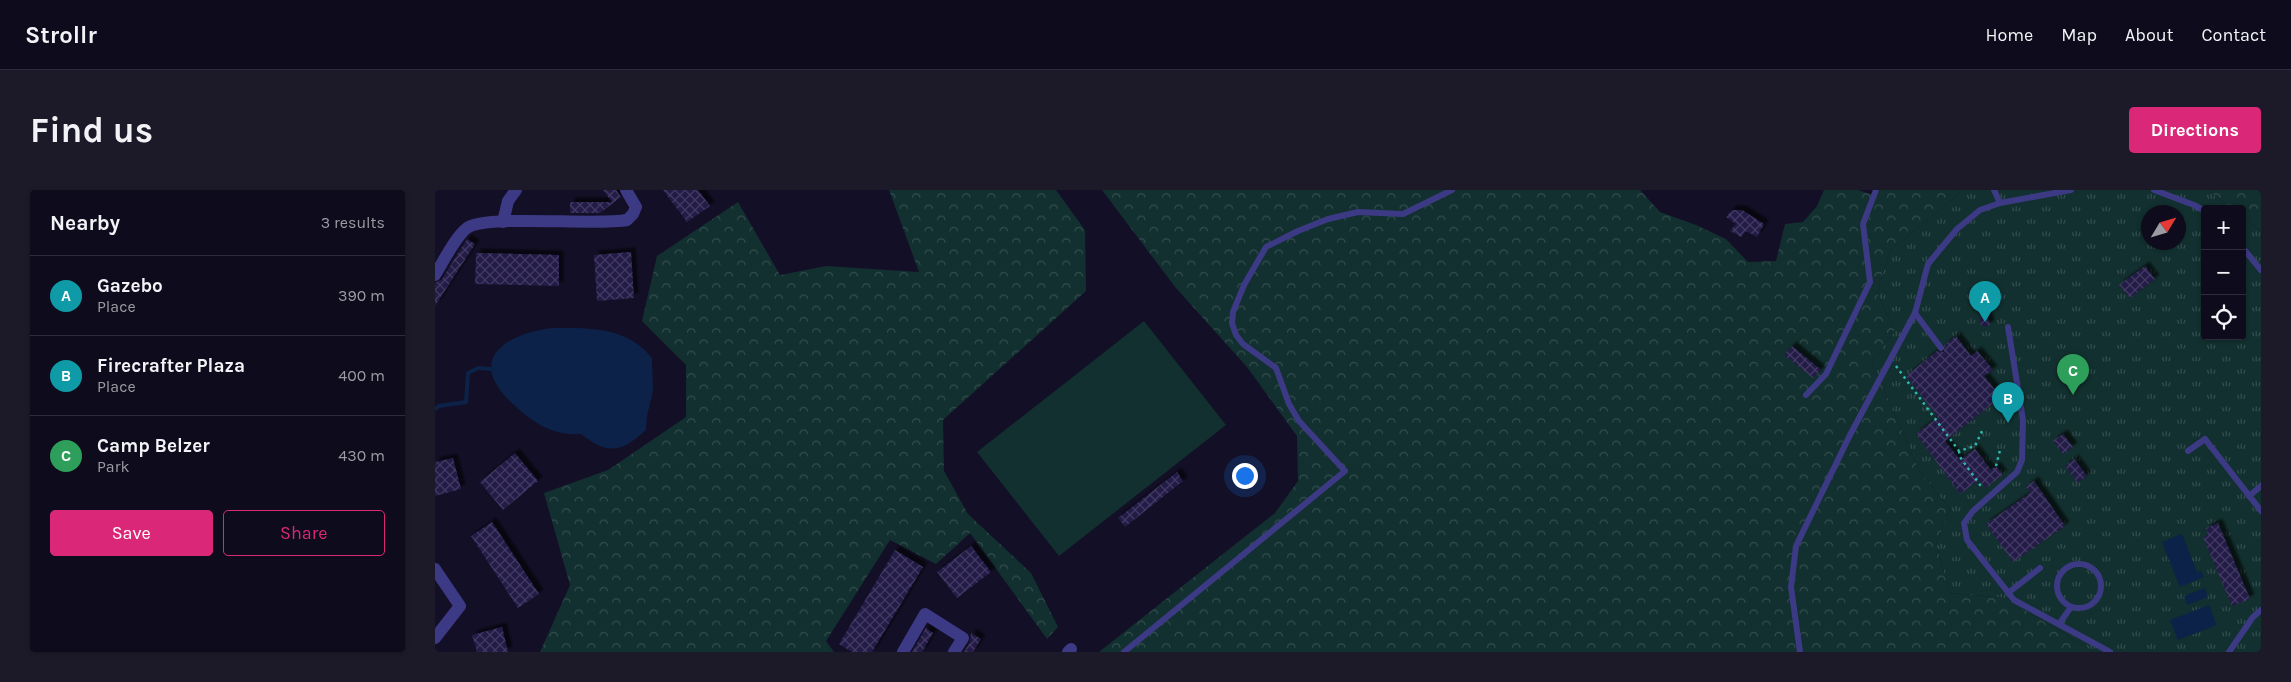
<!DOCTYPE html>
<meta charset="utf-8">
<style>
:root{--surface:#0e0b1c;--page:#1c1929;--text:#f1f3f6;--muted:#9b9ba3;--line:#2e2b3b;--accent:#db2777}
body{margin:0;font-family:Karla,sans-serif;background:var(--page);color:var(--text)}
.controls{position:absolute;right:15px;top:15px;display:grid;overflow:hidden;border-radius:5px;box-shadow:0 1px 4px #0004}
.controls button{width:45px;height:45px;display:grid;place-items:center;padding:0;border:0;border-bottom:1px solid var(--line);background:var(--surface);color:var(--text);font:25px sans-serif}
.compass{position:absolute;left:1706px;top:15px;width:45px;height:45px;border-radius:50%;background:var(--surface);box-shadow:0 1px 4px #0004;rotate:52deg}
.you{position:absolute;left:809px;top:285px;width:18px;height:18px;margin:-12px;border:4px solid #fff;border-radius:50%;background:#1a73e8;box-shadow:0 0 0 8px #1a73e833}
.badge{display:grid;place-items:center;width:32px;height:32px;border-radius:50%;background:var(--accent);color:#fff;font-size:16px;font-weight:700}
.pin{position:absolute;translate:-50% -41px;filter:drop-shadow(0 1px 2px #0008)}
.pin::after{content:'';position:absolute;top:26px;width:18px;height:15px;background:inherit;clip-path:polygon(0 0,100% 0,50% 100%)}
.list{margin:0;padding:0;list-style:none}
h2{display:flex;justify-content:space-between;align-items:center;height:65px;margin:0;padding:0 20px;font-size:21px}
h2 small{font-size:16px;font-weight:400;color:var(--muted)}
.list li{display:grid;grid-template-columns:32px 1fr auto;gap:15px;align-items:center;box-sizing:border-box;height:80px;padding:0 20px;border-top:1px solid var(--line)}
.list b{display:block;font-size:19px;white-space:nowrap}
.list p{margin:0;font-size:16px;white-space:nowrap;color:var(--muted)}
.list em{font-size:16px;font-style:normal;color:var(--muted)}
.actions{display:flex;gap:10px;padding:15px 20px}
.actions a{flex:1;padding:11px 0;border:1px solid var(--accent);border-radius:5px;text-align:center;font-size:18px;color:var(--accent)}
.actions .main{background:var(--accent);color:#fff}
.icon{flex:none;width:28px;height:28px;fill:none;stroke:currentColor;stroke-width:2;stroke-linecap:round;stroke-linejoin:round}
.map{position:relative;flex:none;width:1826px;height:462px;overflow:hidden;border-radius:5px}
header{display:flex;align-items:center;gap:30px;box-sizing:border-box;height:70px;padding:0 25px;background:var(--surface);border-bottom:1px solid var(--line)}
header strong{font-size:24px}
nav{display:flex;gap:28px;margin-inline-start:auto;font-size:18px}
.intro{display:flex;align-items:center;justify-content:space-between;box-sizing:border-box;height:120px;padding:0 30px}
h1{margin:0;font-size:35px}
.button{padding:12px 22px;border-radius:5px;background:var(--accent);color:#fff;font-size:18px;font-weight:700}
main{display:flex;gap:30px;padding:0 30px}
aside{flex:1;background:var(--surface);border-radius:5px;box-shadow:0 1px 4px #0004}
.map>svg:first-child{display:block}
</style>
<header>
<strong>Strollr</strong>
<nav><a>Home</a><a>Map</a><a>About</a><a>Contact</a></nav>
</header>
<div class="intro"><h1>Find us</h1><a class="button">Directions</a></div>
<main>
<aside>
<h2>Nearby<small>3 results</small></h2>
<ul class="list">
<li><span class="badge" style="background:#0f9aa8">A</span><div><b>Gazebo</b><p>Place</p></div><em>390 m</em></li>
<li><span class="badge" style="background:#0f9aa8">B</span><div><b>Firecrafter Plaza</b><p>Place</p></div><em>400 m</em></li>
<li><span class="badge" style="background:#2e9e5b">C</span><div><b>Camp Belzer</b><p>Park</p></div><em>430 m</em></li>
</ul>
<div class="actions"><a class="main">Save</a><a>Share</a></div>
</aside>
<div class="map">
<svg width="1826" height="462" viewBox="0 0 1826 462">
<defs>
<pattern id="forest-crowns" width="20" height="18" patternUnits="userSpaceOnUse" patternTransform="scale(1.25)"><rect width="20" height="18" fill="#12302f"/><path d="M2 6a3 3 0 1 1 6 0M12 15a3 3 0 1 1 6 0" fill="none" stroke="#344d4e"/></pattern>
<pattern id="park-tufts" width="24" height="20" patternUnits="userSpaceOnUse" patternTransform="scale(1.25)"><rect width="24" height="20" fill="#12302f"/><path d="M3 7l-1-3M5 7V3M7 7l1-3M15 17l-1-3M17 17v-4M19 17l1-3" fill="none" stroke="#344d4e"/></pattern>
<pattern id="building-cross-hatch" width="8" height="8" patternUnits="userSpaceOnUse" patternTransform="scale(1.25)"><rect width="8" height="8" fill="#241b47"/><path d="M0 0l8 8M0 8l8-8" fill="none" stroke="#433b63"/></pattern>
<filter id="shadow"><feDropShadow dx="4.5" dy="-4.5" stdDeviation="1" flood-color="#0009"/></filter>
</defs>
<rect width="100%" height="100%" fill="#130f26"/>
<path fill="#12302f" d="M 709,131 L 791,235 L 624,366 L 542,262 Z"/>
<g fill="url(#forest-crowns)">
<path d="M 454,0 L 621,0 L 650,40 L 651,101 L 508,230 L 509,281 L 533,324 L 596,383 L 623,437 L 612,449 L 535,343 L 501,374 L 455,350 L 391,451 L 399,462 L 105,462 L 135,395 L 109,303 L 173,280 L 251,227 L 251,175 L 207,131 L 222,66 L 303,12 L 345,85 L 391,76 L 484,82 Z"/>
<path d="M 667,0 L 1205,0 L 1225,22 L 1261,35 L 1291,49 L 1313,72 L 1341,71 L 1350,34 L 1368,32 L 1382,16 L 1389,0 L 1423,0 L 1438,5 L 1445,0 L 1525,0 L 1524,4 L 1455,60 L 1442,103 L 1460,141 L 1437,172 L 1484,280 L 1515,319 L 1501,354 L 1515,403 L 1571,408 L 1659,462 L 664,462 L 840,323 L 863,291 L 862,246 L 812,177 L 741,98 Z"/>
<path d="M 1772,0 L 1826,0 L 1826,41 L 1807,27 L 1807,19 L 1797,19 Z"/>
</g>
<path fill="url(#park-tufts)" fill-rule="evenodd" d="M 1525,0 L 1772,0 L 1797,19 L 1770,19 L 1770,146 L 1807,146 L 1807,27 L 1826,41 L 1826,462 L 1659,462 L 1571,408 L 1515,403 L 1501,354 L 1515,319 L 1484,280 L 1437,172 L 1460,141 L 1442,103 L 1455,60 L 1524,4 ZM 1714,22 L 1744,22 L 1744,52 L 1714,52 Z"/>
<g fill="#0c2248">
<path d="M 116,138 C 153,138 192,136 217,168 L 218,201 L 212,226 L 211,240 C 186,263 173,265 146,244 C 118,246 98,233 78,214 C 31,171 67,145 116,138 Z"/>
<path d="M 1747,344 L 1762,382 L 1766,381 L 1769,387 L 1745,397 L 1727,352 Z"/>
<path d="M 1770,398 L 1773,407 L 1752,415 L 1749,406 Z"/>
<path d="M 1774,415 L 1782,435 L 1743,450 L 1735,430 Z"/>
</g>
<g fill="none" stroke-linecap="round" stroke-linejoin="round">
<path stroke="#0c2248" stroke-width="4" d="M 0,219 L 4,216 L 31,212 L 33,183 L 43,178 L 56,179"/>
</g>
<g fill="url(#building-cross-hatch)" filter="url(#shadow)">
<path d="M 168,0 L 181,0 L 186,7 L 165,23 L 135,23 L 135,12 L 177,12 Z"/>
<path d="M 228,0 L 263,0 L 275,16 L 252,32 Z"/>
<path d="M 1297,20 L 1307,20 L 1329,34 L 1322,47 L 1311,41 L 1306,47 L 1295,41 L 1301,34 L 1291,27 Z"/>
<path d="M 32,49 L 40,54 L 0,116 L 0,93 L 7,89 Z"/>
<path d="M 196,62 L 199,108 L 162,111 L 159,65 Z"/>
<path d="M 41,63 L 124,65 L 124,96 L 40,94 Z"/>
<path d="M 1710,76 L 1720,89 L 1695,108 L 1684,95 Z"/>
<path d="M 1546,126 L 1553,127 L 1555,135 L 1551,137 L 1547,136 L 1544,133 Z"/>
<path d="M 1521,146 L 1536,166 L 1542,161 L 1558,180 L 1549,186 L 1566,207 L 1510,251 L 1525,270 L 1540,259 L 1556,280 L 1561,276 L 1568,285 L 1550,298 L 1544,290 L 1525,304 L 1481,244 L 1503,227 L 1471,186 L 1502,161 L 1509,162 L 1510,155 Z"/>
<path d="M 1357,156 L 1386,180 L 1378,188 L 1349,165 Z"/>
<path d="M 1628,244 L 1638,257 L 1628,264 L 1618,251 Z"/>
<path d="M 80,263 L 103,291 L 68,320 L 45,292 Z"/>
<path d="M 18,268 L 26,299 L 0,306 L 0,272 Z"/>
<path d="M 1639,269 L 1652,286 L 1643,293 L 1630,276 Z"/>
<path d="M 742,282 L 748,291 L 690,337 L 683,328 Z"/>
<path d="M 1599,291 L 1630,336 L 1578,372 L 1551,334 L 1595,303 L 1591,297 Z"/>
<path d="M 57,332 L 104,404 L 83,418 L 36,346 Z"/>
<path d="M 1783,333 L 1815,409 L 1797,416 L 1768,347 L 1773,345 L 1771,338 Z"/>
<path d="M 536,356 L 556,382 L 522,408 L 502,382 Z"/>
<path d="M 460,360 L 488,377 L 437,462 L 417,462 L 404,454 Z"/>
<path d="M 67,437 L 73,462 L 42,462 L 37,445 Z"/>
<path d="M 491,438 L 498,443 L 487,462 L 477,462 Z"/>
<path d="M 536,443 L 546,449 L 538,462 L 529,462 L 535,452 Z"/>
</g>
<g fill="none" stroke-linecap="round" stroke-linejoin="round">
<g stroke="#2fb8b0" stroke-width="2.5" stroke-dasharray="2.5 4" stroke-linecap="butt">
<path d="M 1461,176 L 1524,261 L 1540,256 L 1548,239"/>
<path d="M 1524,261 L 1525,267 L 1548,299"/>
<path d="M 1561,276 L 1565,260"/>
</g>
<g stroke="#3d3a85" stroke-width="6">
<path d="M 1559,0 L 1565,13"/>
<path d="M 1719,0 L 1759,15 L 1770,21"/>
<path d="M 1807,57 L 1826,80"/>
<path d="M 1573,137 L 1588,230 L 1587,270 L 1582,282 L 1538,321 L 1529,333 L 1532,350 L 1579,410 L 1675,462"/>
<path d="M 1506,158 L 1480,123 L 1493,74 L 1522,39 L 1545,20 L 1565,13 L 1636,0"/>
<path d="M 1371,205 L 1391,184 L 1435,92 L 1428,34 L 1441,0"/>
<path d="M 1753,261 L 1770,249 L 1826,321"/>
<path d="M 1814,306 L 1826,296"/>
<circle cx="1644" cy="396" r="22"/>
<path d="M 1573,403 L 1605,378"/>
<path d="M 1624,434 L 1636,417"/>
<path d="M 689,462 L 910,281 L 864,231 L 854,214 L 841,178 L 808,154 L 801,145 L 797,133 L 798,122 L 809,95 L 831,57 L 863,41 L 893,29 L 923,22 L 968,24 L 1017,0"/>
<path d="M 1365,462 L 1356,397 L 1361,356 L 1415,245 L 1480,123"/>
<path d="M 1794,462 L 1818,427 L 1826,420"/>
</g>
<g stroke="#3d3a85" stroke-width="12">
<path d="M 68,32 L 73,11 L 81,0"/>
<path d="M 0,85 C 8,72 21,46 32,38 C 50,24 162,36 192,30 L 198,24 L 201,17 L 191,0"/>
<path d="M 0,379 L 25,416 L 0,448"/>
<path d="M 468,462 L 490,424 L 528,448 L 519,462"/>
<path d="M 633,462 L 636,459"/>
</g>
</g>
</svg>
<div class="controls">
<button>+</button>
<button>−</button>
<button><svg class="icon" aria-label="locate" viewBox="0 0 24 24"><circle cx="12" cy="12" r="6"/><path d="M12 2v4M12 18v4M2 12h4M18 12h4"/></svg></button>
</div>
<svg class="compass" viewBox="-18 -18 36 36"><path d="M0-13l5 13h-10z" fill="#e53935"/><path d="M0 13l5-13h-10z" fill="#9b9ba3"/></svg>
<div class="you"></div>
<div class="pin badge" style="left:1550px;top:132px;background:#0f9aa8">A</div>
<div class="pin badge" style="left:1573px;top:233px;background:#0f9aa8">B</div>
<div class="pin badge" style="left:1638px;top:205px;background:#2e9e5b">C</div>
</div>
</main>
